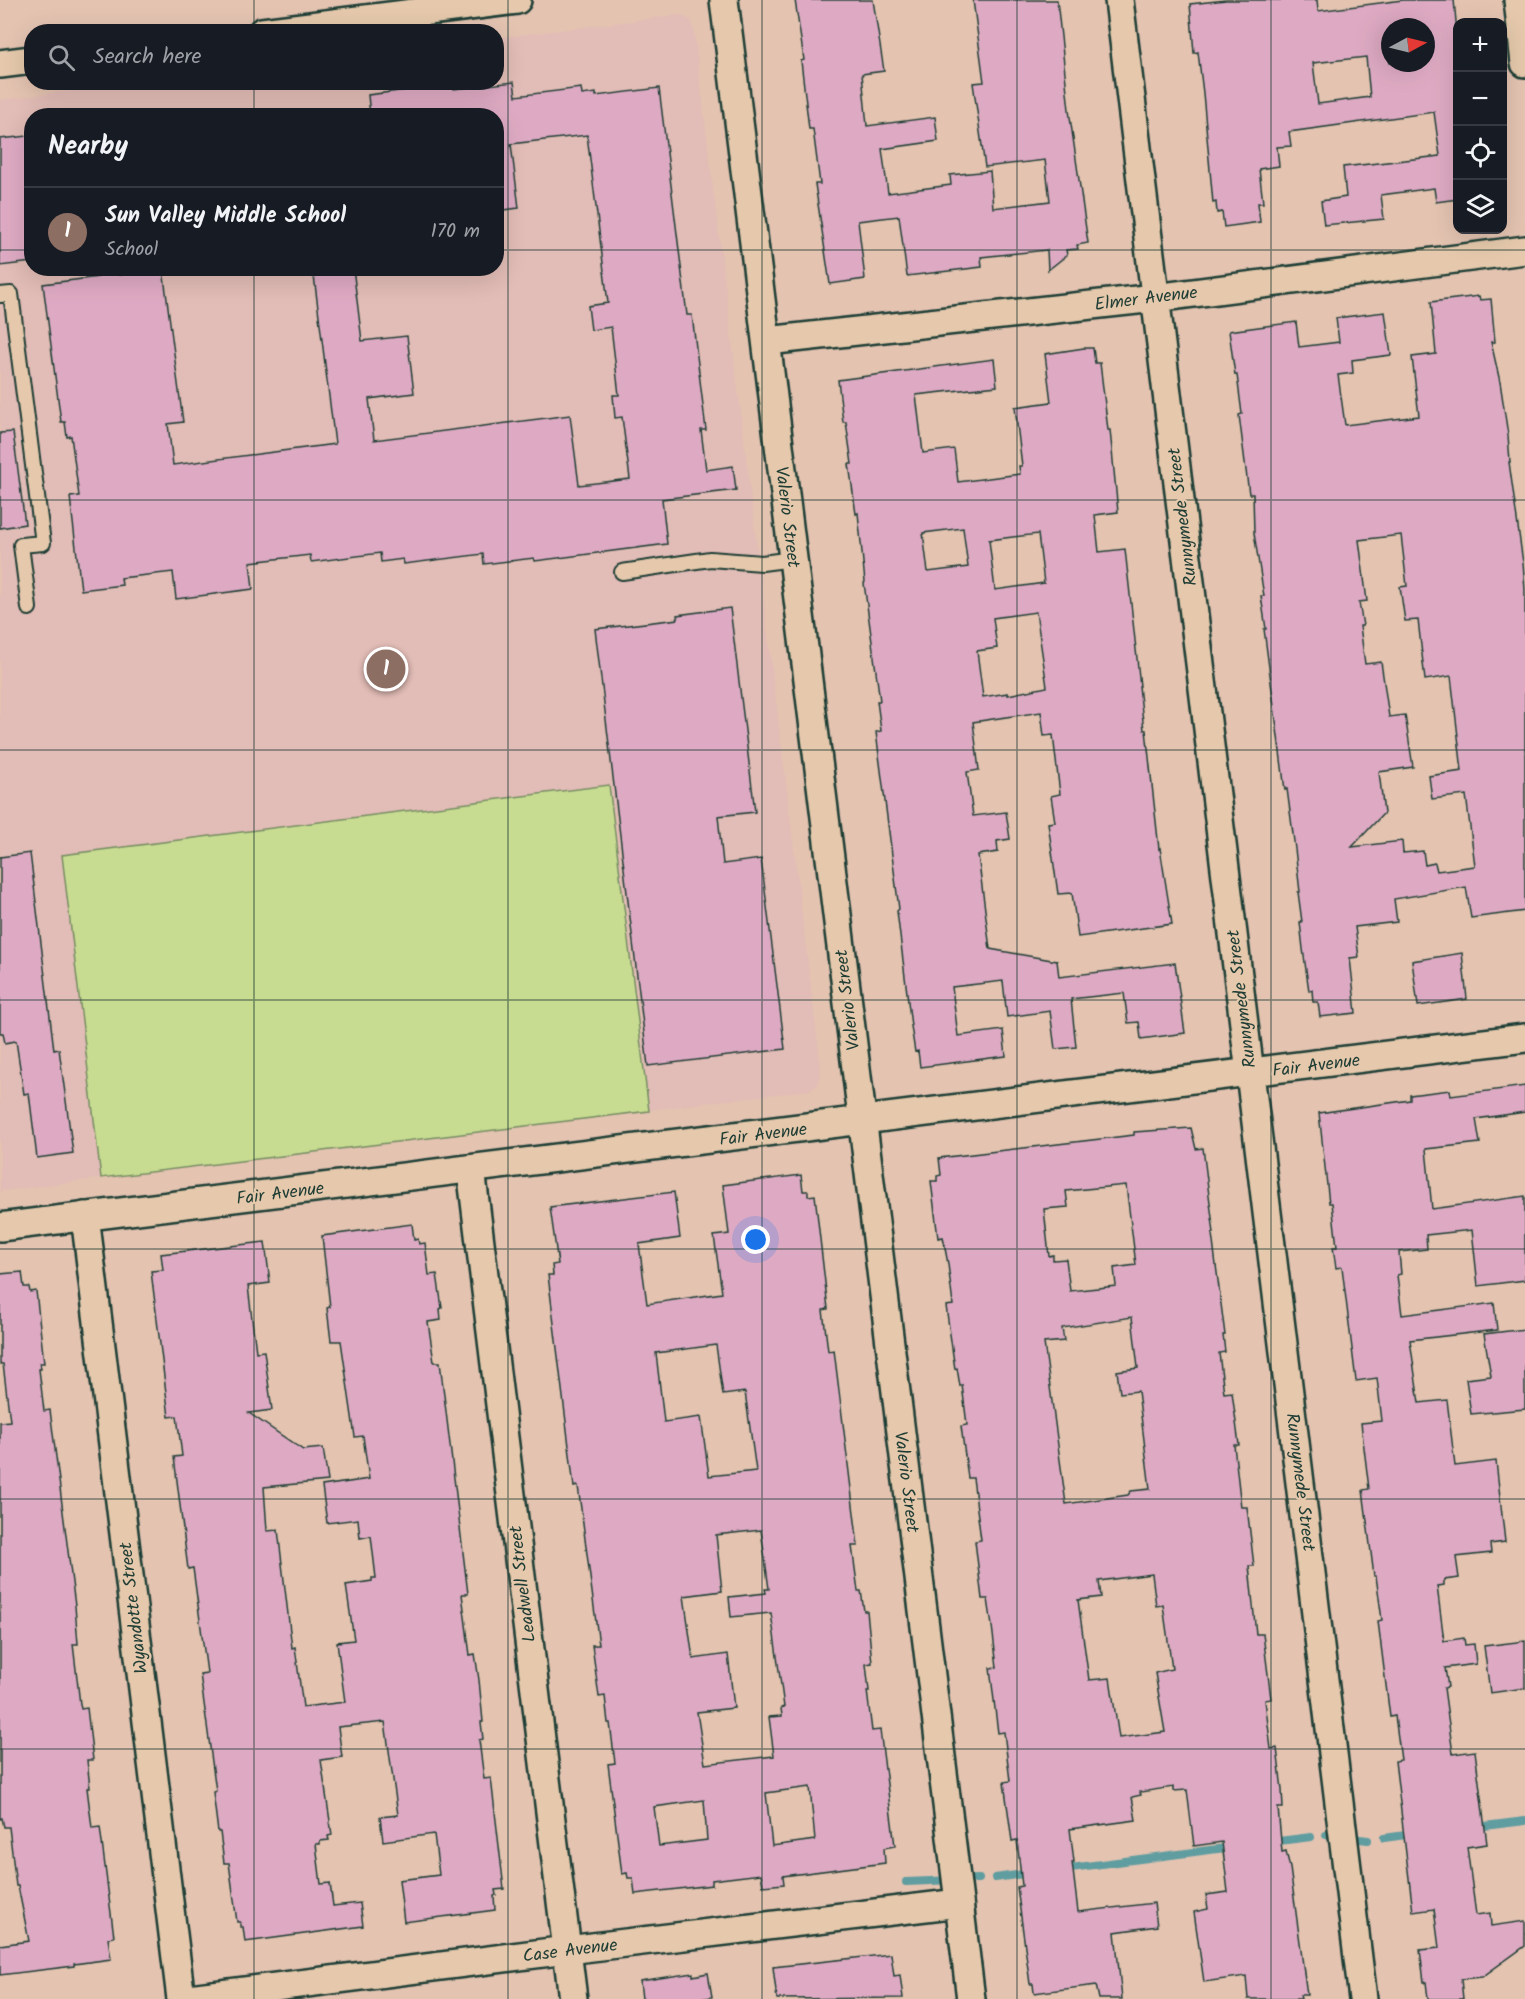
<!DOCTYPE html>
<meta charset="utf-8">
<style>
:root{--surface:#171b24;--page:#242831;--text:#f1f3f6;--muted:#9ea1a6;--line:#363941;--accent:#92a19f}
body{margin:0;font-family:Kalam,sans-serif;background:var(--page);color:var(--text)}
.controls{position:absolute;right:18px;top:18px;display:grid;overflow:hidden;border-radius:12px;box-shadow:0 6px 24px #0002}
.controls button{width:54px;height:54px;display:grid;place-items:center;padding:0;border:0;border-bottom:2px solid var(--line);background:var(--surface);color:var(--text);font:30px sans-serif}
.compass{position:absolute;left:1381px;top:18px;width:54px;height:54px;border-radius:50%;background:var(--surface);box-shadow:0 6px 24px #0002;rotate:83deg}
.you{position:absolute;left:756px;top:1240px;width:21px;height:21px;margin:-15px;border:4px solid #fff;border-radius:50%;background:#1a73e8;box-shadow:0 0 0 9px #1a73e833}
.badge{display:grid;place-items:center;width:39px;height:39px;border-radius:50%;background:var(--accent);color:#fff;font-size:20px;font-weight:700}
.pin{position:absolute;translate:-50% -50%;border:3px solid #fff;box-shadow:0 2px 6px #0006}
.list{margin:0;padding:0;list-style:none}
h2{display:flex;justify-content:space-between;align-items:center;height:78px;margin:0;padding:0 24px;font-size:26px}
h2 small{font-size:20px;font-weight:400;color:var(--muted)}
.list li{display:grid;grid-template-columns:39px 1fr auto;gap:18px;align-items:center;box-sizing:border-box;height:90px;padding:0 24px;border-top:2px solid var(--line)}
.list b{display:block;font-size:22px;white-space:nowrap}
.list p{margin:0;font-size:20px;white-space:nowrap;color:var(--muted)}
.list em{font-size:20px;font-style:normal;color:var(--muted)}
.icon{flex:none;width:33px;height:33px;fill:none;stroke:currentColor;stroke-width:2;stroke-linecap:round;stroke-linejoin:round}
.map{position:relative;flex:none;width:1525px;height:1999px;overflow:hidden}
.search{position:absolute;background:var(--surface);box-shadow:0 6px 24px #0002;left:24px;top:24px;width:480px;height:66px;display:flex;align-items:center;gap:15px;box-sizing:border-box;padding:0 21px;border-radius:24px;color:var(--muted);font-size:22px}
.panel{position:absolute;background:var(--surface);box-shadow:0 6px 24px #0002;left:24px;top:108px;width:480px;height:168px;border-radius:24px}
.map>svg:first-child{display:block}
</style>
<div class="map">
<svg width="1525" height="1999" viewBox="0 0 1525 1999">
<rect width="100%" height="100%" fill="#e4c3b1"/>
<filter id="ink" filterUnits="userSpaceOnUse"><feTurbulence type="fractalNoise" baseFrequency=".0167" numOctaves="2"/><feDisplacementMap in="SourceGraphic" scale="12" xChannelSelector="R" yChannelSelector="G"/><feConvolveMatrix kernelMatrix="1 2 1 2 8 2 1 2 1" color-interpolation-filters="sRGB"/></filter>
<g filter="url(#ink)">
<path fill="#e2bcb6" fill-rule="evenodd" d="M 679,15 L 691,20 L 694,32 L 821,1070 L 817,1085 L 809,1090 L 0,1191 L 0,100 L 138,82 L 496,82 L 497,38 ZM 32,116 L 496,116 L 496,268 L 32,268 Z"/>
<path fill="#c8dc91" stroke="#748c62" stroke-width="1.5" d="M 609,785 L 649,1111 L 101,1178 L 62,855 Z"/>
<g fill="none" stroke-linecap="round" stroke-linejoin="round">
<g stroke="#609da0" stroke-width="8">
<path d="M 1476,1827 L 1525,1821"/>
<path d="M 1326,1835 L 1368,1840"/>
<path d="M 1384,1838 L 1413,1834"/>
<path d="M 1271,1842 L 1311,1837"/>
<path d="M 1063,1869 L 1233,1847"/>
<path d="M 995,1878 L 1030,1873"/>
<path d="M 906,1882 L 979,1879"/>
</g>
</g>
<g fill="#deaac3" stroke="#1f3d34" stroke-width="1.5" fill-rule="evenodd">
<path d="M 795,0 L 873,0 L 884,71 L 862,74 L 867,126 L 935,117 L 938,141 L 882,149 L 888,193 L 951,185 L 950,175 L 990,171 L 993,208 L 1050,201 L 1045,160 L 985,167 L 973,83 L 984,82 L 973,0 L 1057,0 L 1069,110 L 1088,243 L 1077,245 L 1078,249 L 1066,250 L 1067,255 L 1048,270 L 1047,250 L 981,257 L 982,267 L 907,276 L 899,216 L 858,221 L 865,279 L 830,284 L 815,184 L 820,184 L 813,129 L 809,129 L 801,61 L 804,60 Z"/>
<path d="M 1226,0 L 1317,0 L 1318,11 L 1403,0 L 1454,0 L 1458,43 L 1458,199 L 1436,202 L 1434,188 L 1381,195 L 1384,219 L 1324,225 L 1321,201 L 1346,197 L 1343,167 L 1440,156 L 1434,112 L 1289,132 L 1291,146 L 1277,147 L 1279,166 L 1259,169 L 1263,203 L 1258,203 L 1260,222 L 1224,227 L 1222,212 L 1217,213 L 1216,202 L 1213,203 L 1203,93 L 1198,52 L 1194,53 L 1190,4 ZM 1390,27 L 1426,27 L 1426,63 L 1390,63 ZM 1366,57 L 1370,97 L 1318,104 L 1313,63 Z"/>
<path d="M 514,82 L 516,96 L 581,88 L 582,95 L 596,93 L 596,96 L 659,88 L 687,315 L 692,315 L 706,430 L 701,430 L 706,470 L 733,466 L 736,490 L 662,499 L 667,544 L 535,561 L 534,558 L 484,564 L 483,554 L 404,564 L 403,559 L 381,562 L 380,553 L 311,562 L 310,555 L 250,562 L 253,589 L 176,599 L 173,572 L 121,578 L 122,585 L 81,590 L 70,497 L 79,496 L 71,436 L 67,437 L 65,422 L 61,422 L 43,284 L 98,277 L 97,268 L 118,268 L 119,275 L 163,269 L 183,422 L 168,424 L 173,465 L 335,444 L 313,268 L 353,268 L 362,341 L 407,336 L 414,393 L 369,399 L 374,440 L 570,415 L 579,485 L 630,479 L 622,417 L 615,418 L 613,395 L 619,395 L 611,327 L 591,330 L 588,306 L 608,303 L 587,135 L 511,144 L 519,208 L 496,211 L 496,116 L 370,116 L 368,95 L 454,84 L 454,89 Z"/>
<path d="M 28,136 L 32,166 L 32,262 L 0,266 L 0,139 Z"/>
<path d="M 1479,296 L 1480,300 L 1491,299 L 1495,342 L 1491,342 L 1500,382 L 1508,435 L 1510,462 L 1509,462 L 1523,563 L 1525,590 L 1525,911 L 1471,918 L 1466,887 L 1394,899 L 1397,922 L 1355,927 L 1359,957 L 1350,958 L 1356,1013 L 1320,1017 L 1318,1002 L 1313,1002 L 1312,990 L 1309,991 L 1303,949 L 1300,922 L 1302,922 L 1298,892 L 1300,892 L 1295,849 L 1287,789 L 1285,790 L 1264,629 L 1266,629 L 1261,596 L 1264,596 L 1254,533 L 1253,494 L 1249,494 L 1239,415 L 1242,414 L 1237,375 L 1235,375 L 1229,331 L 1296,322 L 1299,347 L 1339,342 L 1336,318 L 1385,312 L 1391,355 L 1352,360 L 1353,373 L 1338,375 L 1345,425 L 1419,416 L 1412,357 L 1436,354 L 1431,302 ZM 1401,535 L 1407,586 L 1400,587 L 1405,621 L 1418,620 L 1425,680 L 1451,676 L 1462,771 L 1429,776 L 1432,799 L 1466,795 L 1475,866 L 1437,871 L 1435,863 L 1425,865 L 1423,851 L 1403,853 L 1402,841 L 1352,847 L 1384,813 L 1379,772 L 1413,767 L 1405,715 L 1389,717 L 1381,662 L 1365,664 L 1360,626 L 1363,626 L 1359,602 L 1367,601 L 1359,540 Z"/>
<path d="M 1084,348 L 1093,348 L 1095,363 L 1100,363 L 1108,430 L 1110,430 L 1118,512 L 1095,515 L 1099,552 L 1125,549 L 1140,686 L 1139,686 L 1144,730 L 1146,730 L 1159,849 L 1160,848 L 1172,924 L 1078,937 L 1072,893 L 1058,894 L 1048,823 L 1055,822 L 1051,796 L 1060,794 L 1053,735 L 1044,736 L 1041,712 L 973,722 L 979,770 L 967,772 L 973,816 L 1006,812 L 1010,839 L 997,841 L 998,852 L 978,855 L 990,949 L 1057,961 L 1059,977 L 1175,963 L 1185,1033 L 1141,1039 L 1139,1022 L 1128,1023 L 1124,993 L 1071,999 L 1076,1047 L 1055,1049 L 1050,1011 L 1007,1017 L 1003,981 L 952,987 L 958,1036 L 1003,1030 L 1006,1056 L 920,1067 L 918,1051 L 915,1052 L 911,1026 L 897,911 L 899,909 L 876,732 L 881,731 L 877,701 L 880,701 L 864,583 L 865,582 L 858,513 L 856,514 L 849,464 L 852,464 L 846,422 L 843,422 L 838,380 L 994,359 L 997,386 L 916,395 L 923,453 L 954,449 L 958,482 L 1020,474 L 1019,466 L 1022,466 L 1015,407 L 1051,402 L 1045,354 ZM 963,528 L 968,567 L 928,572 L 923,533 ZM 1038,534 L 1044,583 L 995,590 L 989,540 ZM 1036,612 L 1047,687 L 1008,695 L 1008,693 L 983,697 L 977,651 L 997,648 L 993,618 Z"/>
<path d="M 13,432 L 25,524 L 0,528 L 0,433 Z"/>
<path d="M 730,608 L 755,812 L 718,816 L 723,864 L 761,859 L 785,1049 L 648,1066 L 595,629 L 678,619 L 677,615 Z"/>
<path d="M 30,853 L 54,1050 L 59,1049 L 73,1153 L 37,1158 L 29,1093 L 24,1094 L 16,1041 L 5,1043 L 3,1033 L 0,1033 L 0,857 Z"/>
<path d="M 1462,953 L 1467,999 L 1418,1006 L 1412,961 Z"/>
<path d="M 1525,1086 L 1525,1112 L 1476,1119 L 1480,1143 L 1426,1149 L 1432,1209 L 1525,1196 L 1525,1280 L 1478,1286 L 1472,1230 L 1426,1235 L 1427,1249 L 1399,1252 L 1401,1274 L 1397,1275 L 1402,1315 L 1494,1303 L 1497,1330 L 1410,1340 L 1419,1403 L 1447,1400 L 1455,1466 L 1496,1461 L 1505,1542 L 1490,1544 L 1491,1553 L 1456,1557 L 1459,1578 L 1444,1580 L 1444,1585 L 1437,1586 L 1444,1641 L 1464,1638 L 1465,1645 L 1474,1644 L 1476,1664 L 1445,1668 L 1448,1687 L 1444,1688 L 1453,1754 L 1475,1751 L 1487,1844 L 1467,1847 L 1476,1915 L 1490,1913 L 1491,1926 L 1525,1921 L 1525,1946 L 1482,1977 L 1461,1979 L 1463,1999 L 1428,1999 L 1426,1982 L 1424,1982 L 1420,1950 L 1439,1948 L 1434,1909 L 1413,1912 L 1395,1761 L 1401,1760 L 1395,1716 L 1390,1717 L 1378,1621 L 1382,1620 L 1376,1576 L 1374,1576 L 1363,1490 L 1369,1489 L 1361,1423 L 1382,1421 L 1377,1378 L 1356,1381 L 1342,1267 L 1336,1268 L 1333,1247 L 1337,1247 L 1332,1203 L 1329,1203 L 1319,1113 L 1410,1100 L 1410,1095 L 1450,1090 L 1451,1096 Z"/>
<path d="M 1191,1128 L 1196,1149 L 1203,1148 L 1207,1180 L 1214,1233 L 1212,1234 L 1225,1335 L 1223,1335 L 1225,1352 L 1219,1353 L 1224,1393 L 1232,1392 L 1239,1445 L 1234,1445 L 1241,1507 L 1247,1507 L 1254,1566 L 1249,1566 L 1256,1634 L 1263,1634 L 1271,1699 L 1265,1700 L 1271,1749 L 1277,1748 L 1282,1790 L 1283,1808 L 1278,1808 L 1282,1852 L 1286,1851 L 1290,1868 L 1307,1995 L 1300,1995 L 1301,1999 L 1248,1999 L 1246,1976 L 1204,1982 L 1194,1912 L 1208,1909 L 1206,1895 L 1228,1892 L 1222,1842 L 1194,1846 L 1187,1790 L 1173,1791 L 1173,1787 L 1140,1792 L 1141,1795 L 1132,1797 L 1136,1820 L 1070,1829 L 1074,1862 L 1072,1862 L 1078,1912 L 1154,1903 L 1157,1926 L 1115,1932 L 1122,1999 L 1099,1999 L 1096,1985 L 1034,1993 L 1033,1984 L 1030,1984 L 1017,1887 L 1022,1886 L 1017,1840 L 1012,1841 L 1004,1782 L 1010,1781 L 1004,1732 L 998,1733 L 990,1668 L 997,1667 L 992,1626 L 988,1599 L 982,1599 L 975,1541 L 981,1540 L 973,1478 L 968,1478 L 961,1426 L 967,1425 L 962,1385 L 960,1386 L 957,1368 L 955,1369 L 946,1306 L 953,1305 L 948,1264 L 943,1237 L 938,1238 L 931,1181 L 937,1181 L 937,1176 L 941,1175 L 939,1158 L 1134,1135 L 1134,1132 ZM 1126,1185 L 1136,1265 L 1114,1268 L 1116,1286 L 1070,1291 L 1066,1259 L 1053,1260 L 1053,1255 L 1049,1256 L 1044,1209 L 1068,1207 L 1066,1191 ZM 1132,1317 L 1138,1368 L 1117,1371 L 1120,1393 L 1138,1391 L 1150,1489 L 1131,1491 L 1128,1495 L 1066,1504 L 1044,1343 L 1064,1341 L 1062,1328 ZM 1152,1574 L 1156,1606 L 1163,1605 L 1172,1669 L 1155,1673 L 1165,1732 L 1119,1738 L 1110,1678 L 1089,1680 L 1078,1600 L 1101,1597 L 1099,1581 Z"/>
<path d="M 801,1175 L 803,1191 L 808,1191 L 808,1196 L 815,1195 L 828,1309 L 823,1310 L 828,1351 L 834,1350 L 858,1546 L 852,1546 L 858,1591 L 861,1591 L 864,1611 L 867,1611 L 869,1631 L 872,1663 L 866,1664 L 869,1691 L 867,1691 L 872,1731 L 880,1730 L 895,1846 L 884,1848 L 885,1863 L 783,1876 L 784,1884 L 763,1886 L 761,1874 L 712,1880 L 712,1885 L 635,1894 L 633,1878 L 628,1878 L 627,1873 L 622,1874 L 608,1764 L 615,1763 L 610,1723 L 608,1723 L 605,1696 L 599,1697 L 592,1645 L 599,1645 L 578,1486 L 574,1487 L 548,1275 L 553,1275 L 552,1265 L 558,1264 L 550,1207 L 674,1192 L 680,1238 L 639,1244 L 647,1304 L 722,1293 L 714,1236 L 729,1234 L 723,1185 ZM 716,1345 L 723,1395 L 745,1392 L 756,1471 L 709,1476 L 701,1417 L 664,1422 L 656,1353 ZM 761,1530 L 769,1589 L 765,1589 L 766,1593 L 729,1597 L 731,1617 L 771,1613 L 784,1707 L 781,1708 L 782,1716 L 769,1717 L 774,1756 L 705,1764 L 697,1712 L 734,1708 L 728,1654 L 693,1659 L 684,1596 L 722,1591 L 716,1535 ZM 810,1787 L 815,1840 L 772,1846 L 766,1793 ZM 704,1800 L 707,1840 L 659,1846 L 654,1807 Z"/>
<path d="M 412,1224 L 414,1240 L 418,1239 L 419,1244 L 425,1243 L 429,1275 L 437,1274 L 442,1308 L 440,1309 L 441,1320 L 428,1322 L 434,1362 L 440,1362 L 468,1594 L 462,1594 L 470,1655 L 475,1654 L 479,1680 L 483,1722 L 481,1722 L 483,1739 L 479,1740 L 484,1779 L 491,1778 L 504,1889 L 495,1890 L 496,1895 L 494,1896 L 495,1910 L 404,1922 L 399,1880 L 439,1875 L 434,1834 L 383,1841 L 380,1817 L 398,1815 L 385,1722 L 338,1727 L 342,1757 L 321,1760 L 332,1835 L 328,1836 L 329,1840 L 320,1841 L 320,1844 L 316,1844 L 321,1884 L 330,1883 L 333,1906 L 360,1903 L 363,1926 L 245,1942 L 243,1927 L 240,1927 L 240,1922 L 237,1922 L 229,1863 L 224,1863 L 220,1832 L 218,1832 L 213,1792 L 216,1791 L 200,1674 L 207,1673 L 193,1568 L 188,1569 L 174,1457 L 182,1456 L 177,1416 L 169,1417 L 151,1271 L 163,1270 L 161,1254 L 265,1242 L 270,1283 L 248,1286 L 256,1352 L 264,1351 L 272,1410 L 249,1413 L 303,1450 L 323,1448 L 328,1481 L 264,1487 L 267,1531 L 278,1530 L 292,1648 L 295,1647 L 303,1707 L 345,1702 L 337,1642 L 354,1640 L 346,1585 L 372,1581 L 372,1578 L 376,1578 L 371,1536 L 360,1538 L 358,1519 L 327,1523 L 322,1486 L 369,1479 L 363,1436 L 355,1437 L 341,1341 L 331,1341 L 327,1308 L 330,1307 L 322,1236 Z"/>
<path d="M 22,1272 L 24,1287 L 29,1287 L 30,1292 L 36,1291 L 44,1363 L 40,1363 L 41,1369 L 39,1369 L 44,1411 L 50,1410 L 75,1606 L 78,1644 L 73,1644 L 80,1704 L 81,1709 L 87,1708 L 93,1760 L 87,1760 L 90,1788 L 87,1788 L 92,1828 L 100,1827 L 114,1937 L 108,1938 L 111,1959 L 74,1964 L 74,1966 L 0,1975 L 0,1945 L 29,1941 L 18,1886 L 16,1886 L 9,1827 L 4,1827 L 2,1818 L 0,1819 L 0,1422 L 10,1421 L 3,1364 L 0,1364 L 0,1274 Z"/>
<path d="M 1525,1329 L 1525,1409 L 1471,1414 L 1466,1379 L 1491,1376 L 1484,1334 Z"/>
<path d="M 1525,1641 L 1525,1688 L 1490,1693 L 1484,1646 Z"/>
<path d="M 891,1954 L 894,1976 L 900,1975 L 903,1998 L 777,1999 L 773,1967 Z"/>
<path d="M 693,1973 L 693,1976 L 708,1973 L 712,1997 L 700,1999 L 642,1999 L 640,1981 Z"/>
</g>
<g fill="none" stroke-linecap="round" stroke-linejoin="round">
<g stroke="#1f3d34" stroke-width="18">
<g id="service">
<path d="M 0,295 L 11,294 L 43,543 L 21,545 L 29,608"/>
<path d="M 622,572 L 710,559 L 762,563 L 793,559"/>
</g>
</g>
<g stroke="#1f3d34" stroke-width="32">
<g id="minor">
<path d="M 724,0 L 971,1999"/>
<path d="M 1119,0 L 1363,1999"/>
<path d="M 1518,0 L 1525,63"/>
<path d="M 262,32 L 517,0"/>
<path d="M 0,64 L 32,60"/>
<path d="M 767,341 L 1155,298 L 1525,250"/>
<path d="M 471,1169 L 573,1999"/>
<path d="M 85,1216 L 181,1999"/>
<path d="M 0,1227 L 1525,1038"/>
<path d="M 181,1999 L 567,1950 L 959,1903"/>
</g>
</g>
<use href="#service" stroke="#e6c9ac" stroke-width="14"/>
<use href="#minor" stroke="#e6c9ac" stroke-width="27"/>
</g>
</g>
<path fill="none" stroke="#1f3d34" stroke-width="1.5" stroke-opacity="0.55" d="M 254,0 L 254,32M 508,0 L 508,1999M 762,0 L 762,1999M 1017,0 L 1017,1999M 1271,0 L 1271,1999M 254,82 L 254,116M 0,250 L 32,250M 496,250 L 1525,250M 254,268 L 254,1999M 0,500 L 1525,500M 0,750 L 1525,750M 0,1000 L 1525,1000M 0,1249 L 1525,1249M 0,1499 L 1525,1499M 0,1749 L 1525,1749"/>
<g text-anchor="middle" stroke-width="4.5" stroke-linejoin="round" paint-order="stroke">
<g font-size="18" fill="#1f3d34" stroke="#e6c9ac">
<text transform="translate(1146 298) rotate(-7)" y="6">Elmer Avenue</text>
<text transform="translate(788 517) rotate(83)" y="6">Valerio Street</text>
<text transform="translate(1182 517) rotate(-97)" y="6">Runnymede Street</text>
<text transform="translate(1241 999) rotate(-97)" y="6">Runnymede Street</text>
<text transform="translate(847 1000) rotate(-97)" y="6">Valerio Street</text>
<text transform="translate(1316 1065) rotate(-7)" y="6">Fair Avenue</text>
<text transform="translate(763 1134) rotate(-7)" y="6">Fair Avenue</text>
<text transform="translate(280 1193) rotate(-7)" y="6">Fair Avenue</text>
<text transform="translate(907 1482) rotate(83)" y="6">Valerio Street</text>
<text transform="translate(1301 1482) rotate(83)" y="6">Runnymede Street</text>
<text transform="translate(522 1584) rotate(-97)" y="6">Leadwell Street</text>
<text transform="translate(133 1608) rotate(-97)" y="6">Wyandotte Street</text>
<text transform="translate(570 1950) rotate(-7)" y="6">Case Avenue</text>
</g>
</g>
</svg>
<div class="controls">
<button>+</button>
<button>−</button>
<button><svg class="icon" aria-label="locate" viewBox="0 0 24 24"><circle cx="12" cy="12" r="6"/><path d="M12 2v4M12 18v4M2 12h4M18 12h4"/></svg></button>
<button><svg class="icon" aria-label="layers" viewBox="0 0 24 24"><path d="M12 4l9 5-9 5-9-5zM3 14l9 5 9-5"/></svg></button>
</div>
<svg class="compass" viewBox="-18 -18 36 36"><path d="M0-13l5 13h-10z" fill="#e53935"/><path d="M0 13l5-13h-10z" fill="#9ea1a6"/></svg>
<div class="you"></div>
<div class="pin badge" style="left:386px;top:669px;background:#8d6e63">1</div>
<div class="search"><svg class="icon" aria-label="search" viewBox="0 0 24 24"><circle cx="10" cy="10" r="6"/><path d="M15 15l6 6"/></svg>Search here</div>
<section class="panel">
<h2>Nearby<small></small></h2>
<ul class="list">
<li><span class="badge" style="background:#8d6e63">1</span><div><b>Sun Valley Middle School</b><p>School</p></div><em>170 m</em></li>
</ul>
</section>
</div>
